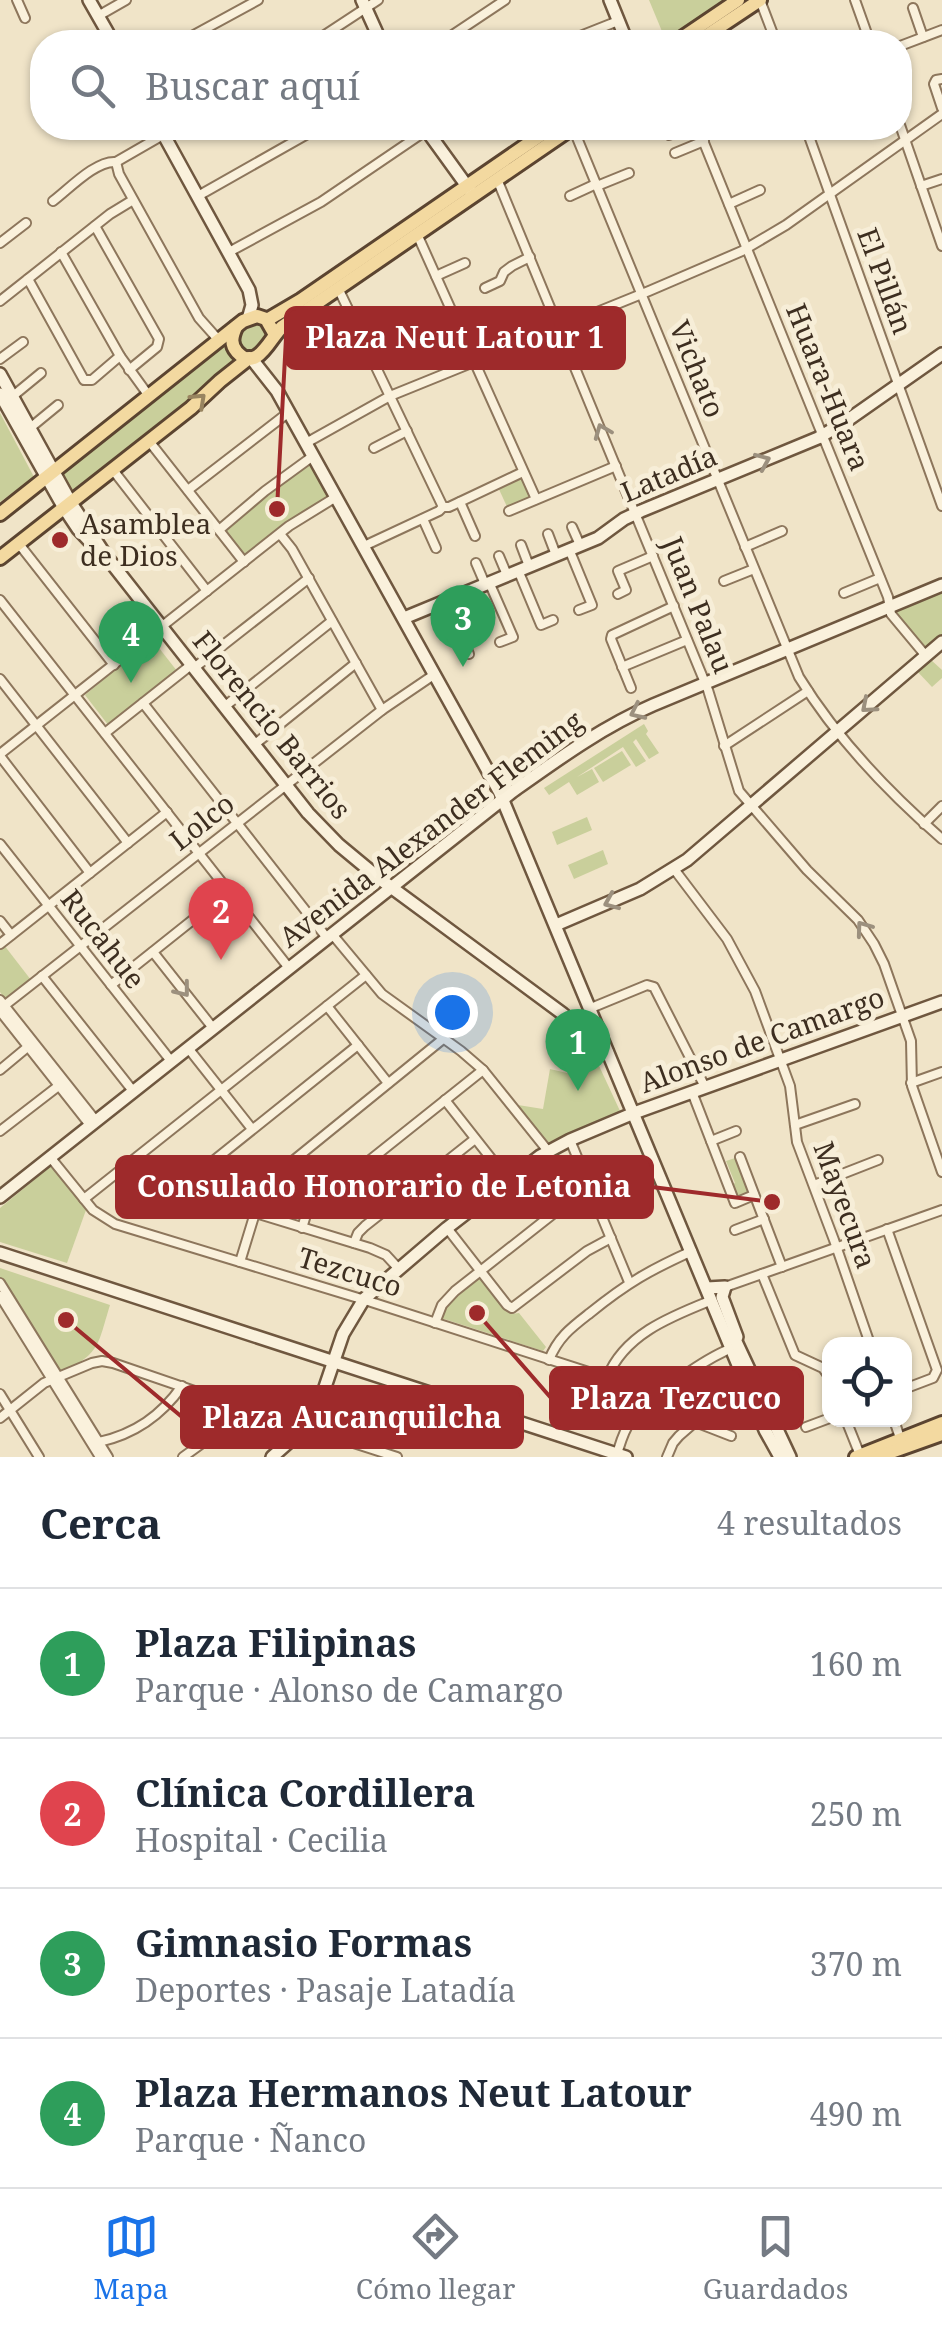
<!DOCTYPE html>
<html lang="es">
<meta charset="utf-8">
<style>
:root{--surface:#fff;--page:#f2f2f3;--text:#1f2937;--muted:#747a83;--line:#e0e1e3;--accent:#1a73e8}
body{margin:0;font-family:"Noto Serif",serif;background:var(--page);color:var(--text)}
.controls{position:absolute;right:30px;bottom:30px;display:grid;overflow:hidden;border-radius:20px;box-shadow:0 2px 8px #0004}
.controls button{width:90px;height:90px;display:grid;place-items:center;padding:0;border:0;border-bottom:2px solid var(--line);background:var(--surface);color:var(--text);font:50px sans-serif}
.you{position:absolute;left:452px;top:1012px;width:35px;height:35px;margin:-25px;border:8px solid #fff;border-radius:50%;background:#1a73e8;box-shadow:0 0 0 15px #1a73e833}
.badge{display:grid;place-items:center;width:65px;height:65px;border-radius:50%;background:var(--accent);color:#fff;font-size:32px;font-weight:700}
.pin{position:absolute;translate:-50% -82px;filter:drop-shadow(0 2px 5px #0008)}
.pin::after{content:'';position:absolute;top:52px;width:35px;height:30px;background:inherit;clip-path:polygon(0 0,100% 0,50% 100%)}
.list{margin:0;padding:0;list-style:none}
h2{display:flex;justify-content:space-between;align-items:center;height:130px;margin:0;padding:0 40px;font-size:42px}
h2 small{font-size:32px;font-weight:400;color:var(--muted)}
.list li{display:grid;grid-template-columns:65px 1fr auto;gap:30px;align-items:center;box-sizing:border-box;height:150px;padding:0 40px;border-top:2px solid var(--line)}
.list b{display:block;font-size:38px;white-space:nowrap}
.list p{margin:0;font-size:32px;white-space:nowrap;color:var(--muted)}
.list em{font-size:32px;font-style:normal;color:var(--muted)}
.icon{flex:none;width:55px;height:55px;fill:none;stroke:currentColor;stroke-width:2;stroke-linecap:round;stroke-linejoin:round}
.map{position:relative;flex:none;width:942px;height:1457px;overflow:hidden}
.search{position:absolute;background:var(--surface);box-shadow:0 2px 8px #0004;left:30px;right:30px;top:30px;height:110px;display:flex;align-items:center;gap:25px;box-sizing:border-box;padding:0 35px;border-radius:40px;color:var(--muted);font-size:38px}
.sheet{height:730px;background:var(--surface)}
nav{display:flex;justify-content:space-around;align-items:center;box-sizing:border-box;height:140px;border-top:2px solid var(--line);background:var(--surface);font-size:28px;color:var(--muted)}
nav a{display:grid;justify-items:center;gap:5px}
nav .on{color:var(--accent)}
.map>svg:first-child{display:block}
</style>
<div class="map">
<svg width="942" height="1457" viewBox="0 0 942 1457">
<rect width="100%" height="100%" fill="#f0e4c8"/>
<g fill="#c9cf9b">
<path d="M 649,0 L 726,0 L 666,41 Z"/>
<path d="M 258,322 L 264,323 C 271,338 258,356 241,350 L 237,342 L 241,332 Z"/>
<path d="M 224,344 L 230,356 L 238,360 L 188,403 L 70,495 L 58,474 Z"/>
<path d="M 0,413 L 34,477 L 0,502 Z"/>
<path d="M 311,459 L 332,495 L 285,523 L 244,555 L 223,530 L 266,492 Z"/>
<path d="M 523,472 L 536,499 L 509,511 L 497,485 Z"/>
<path d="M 942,589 L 942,637 L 925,652 L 899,616 L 895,608 Z"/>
<path d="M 152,639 L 177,671 L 109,726 L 85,695 Z"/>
<path d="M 930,659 L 942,670 L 942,678 L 932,687 L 916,670 Z"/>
<path d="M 644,724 L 648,731 L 646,734 L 659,753 L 649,759 L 636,739 L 633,742 L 646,761 L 636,767 L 623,747 L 577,777 L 592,769 L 599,782 L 577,795 L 569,782 L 549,795 L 544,788 Z"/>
<path d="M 622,751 L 631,765 L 603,782 L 594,768 Z"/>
<path d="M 587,817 L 592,830 L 557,845 L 552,832 Z"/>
<path d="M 603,850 L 608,864 L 574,879 L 568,865 Z"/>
<path d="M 4,945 L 31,980 L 6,1000 L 0,992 L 0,948 Z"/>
<path d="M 594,1055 L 620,1111 L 545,1144 L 518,1105 L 543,1109 L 550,1069 L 580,1076 L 588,1057 Z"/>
<path d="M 226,1154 L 257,1192 L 251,1206 L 187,1189 L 185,1186 Z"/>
<path d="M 735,1158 L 750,1194 L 737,1198 L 731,1185 L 735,1183 L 726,1161 Z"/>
<path d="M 51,1166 L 86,1210 L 67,1263 L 0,1242 L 0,1208 Z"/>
<path d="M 0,1268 L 110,1305 C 97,1347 101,1352 60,1374 L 0,1278 Z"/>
<path d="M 480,1275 L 511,1314 L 519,1313 L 546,1347 L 543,1351 L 441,1318 C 450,1299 464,1288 480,1275 Z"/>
</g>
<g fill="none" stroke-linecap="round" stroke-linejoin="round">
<g stroke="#8d765c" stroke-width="12">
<g id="street">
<path d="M 17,0 L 25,18"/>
<path d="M 760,0 L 776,42"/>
<path d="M 855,0 L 870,42"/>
<path d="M 913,8 L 923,37"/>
<path d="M 98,16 L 126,0"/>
<path d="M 181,42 L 258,0"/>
<path d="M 314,42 L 378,0"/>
<path d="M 442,42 L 505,0"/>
<path d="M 565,42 L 618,21"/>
<path d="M 900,46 L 942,30"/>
<path d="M 942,79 L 936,80 L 934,84 L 942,108"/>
<path d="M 900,125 L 942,246"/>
<path d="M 573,128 L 799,677 C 837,739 888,792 942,839"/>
<path d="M 698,128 L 888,597 L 891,614 L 926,656"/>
<path d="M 806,128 L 942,506"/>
<path d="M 669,135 L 687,128"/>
<path d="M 675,153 L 704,141"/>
<path d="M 116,162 L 119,174 L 199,318 L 215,336 L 222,339"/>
<path d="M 497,179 L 708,690 L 739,791 L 807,870 L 858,920 L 874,944 L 884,964 L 911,1041 L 912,1086 L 942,1172"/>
<path d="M 597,186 L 629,173"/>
<path d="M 921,186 L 942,179"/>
<path d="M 198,196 L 318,128"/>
<path d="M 570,196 L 596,184"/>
<path d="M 53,201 C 69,189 96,160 116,162 L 175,128"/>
<path d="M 729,204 L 760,190"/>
<path d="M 95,226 L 159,339 L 157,347 L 129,370"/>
<path d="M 417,234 L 536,499"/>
<path d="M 0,243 L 26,223"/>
<path d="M 61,252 L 120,356 L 149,396"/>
<path d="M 229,252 L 321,202 L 427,130"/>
<path d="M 436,276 L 465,263"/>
<path d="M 28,279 L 84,380 L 92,380 L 120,356"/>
<path d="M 338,288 L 443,507"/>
<path d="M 485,288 L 500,281 L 504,272 L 512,266 L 530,257"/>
<path d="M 0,301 L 110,214 L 133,200"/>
<path d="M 331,358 L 364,341"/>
<path d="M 0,359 L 23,342"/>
<path d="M 13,396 L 41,373"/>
<path d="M 30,428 L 58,405"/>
<path d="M 149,441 L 244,562"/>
<path d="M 306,443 L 390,396 L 649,291 L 742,251 L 786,225 L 942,114"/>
<path d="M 374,448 L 407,431"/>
<path d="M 113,470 L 207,591"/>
<path d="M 188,490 L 289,412"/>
<path d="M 460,502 L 475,536"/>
<path d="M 509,511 L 616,466"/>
<path d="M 423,519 L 436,548"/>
<path d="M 572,527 L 580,545"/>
<path d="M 219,530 L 265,491 L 313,456"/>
<path d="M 280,534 L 292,549 L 382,710"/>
<path d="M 548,534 L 556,555"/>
<path d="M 19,544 L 114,665"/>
<path d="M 521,545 L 529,566"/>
<path d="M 364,546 L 439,511 L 443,507 L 449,507 L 523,472"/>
<path d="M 745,547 L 782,531"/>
<path d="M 569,549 L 592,605 L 579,610"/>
<path d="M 499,556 L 507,575"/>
<path d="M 476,563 L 485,584"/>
<path d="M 518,570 L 541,625 L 553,620"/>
<path d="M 724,581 L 754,569"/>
<path d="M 489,582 L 513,637 L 500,642"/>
<path d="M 844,593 L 880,578"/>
<path d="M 618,594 L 626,590 L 618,571 L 653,556"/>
<path d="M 0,600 L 289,968"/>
<path d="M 446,600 L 469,654"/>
<path d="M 622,667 L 687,640"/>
<path d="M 194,668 L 309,578"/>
<path d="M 0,679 L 128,843"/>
<path d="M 631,688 L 611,639 L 612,635 L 674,606"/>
<path d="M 143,703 L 327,938"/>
<path d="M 224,707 L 332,621"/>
<path d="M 105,733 L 191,665"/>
<path d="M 254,745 L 356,663"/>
<path d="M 724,746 L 808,691"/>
<path d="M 0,754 L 289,526 L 336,497"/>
<path d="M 0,756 L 90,873"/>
<path d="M 924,824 L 942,806"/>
<path d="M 0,844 L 171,1061"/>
<path d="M 674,869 L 727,939 L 755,991 L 790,1086 L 797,1142 L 834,1240 L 870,1344"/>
<path d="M 0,921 L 11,935"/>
<path d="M 332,934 L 382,994 L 461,1051 L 483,1070 L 548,1151"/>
<path d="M 0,944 L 167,812"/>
<path d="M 153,952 L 213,1028"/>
<path d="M 42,976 L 133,1091"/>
<path d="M 111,985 L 229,891"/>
<path d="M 0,1000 L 96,1121"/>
<path d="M 327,1006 L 388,1083"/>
<path d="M 591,1008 L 647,985 L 654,987 L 705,1087"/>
<path d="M 0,1009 L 382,710 L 435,674"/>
<path d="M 0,1011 L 90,1125"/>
<path d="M 188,1048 L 252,1129"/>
<path d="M 0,1070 L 30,1045"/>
<path d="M 911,1083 L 942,1072"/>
<path d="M 692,1092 L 735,1203 L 754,1195"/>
<path d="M 445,1100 L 508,1180"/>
<path d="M 795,1125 L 855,1104"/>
<path d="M 0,1131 L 61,1084"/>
<path d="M 570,1140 L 629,1282"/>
<path d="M 711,1141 L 736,1131"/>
<path d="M 50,1157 L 93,1210 L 115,1224 L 368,1301 L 660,1395"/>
<path d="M 740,1157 L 782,1267"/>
<path d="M 132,1161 L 144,1176 L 154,1182 L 370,1248 L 386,1255 L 398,1268"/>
<path d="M 814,1185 L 878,1160"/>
<path d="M 177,1190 L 358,1045"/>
<path d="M 84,1199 L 366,975"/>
<path d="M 302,1228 L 306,1215 L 315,1204 L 483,1070"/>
<path d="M 447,1228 L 507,1305 L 512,1308 L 587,1251 L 611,1238"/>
<path d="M 887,1229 L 937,1370 L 933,1378 L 904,1389"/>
<path d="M 735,1230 L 764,1219"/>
<path d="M 354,1243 L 358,1233 L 365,1226 L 475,1139"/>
<path d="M 240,1262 L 259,1200 L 273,1177 L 443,1039"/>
<path d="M 762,1274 L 795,1355 L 823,1368 L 830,1378"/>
<path d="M 0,1283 L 108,1457"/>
<path d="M 725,1287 L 942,1210"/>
<path d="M 0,1296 L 100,1457"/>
<path d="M 435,1323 L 442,1305 L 455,1291 L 563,1206 L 591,1190"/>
<path d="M 549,1360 C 558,1337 572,1327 590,1313 C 627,1283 650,1270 692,1251"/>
<path d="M 607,1378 C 624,1334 672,1316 712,1300"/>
<path d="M 0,1394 L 39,1457"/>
<path d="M 0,1418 L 44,1383 L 92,1363 L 102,1361 L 113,1363 L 259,1413 L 274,1422 L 290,1441"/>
<path d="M 846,1420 L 860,1455"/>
<path d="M 894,1420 L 900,1438"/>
<path d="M 695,1422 L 731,1436"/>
<path d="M 304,1427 L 397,1457"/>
<path d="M 806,1427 L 830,1418"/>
<path d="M 99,1442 C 135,1434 161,1416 182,1386"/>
<path d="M 183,1457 L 208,1439 L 233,1404"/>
<path d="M 616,1457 C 620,1445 623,1431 631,1421 C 649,1398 699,1363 725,1351"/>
<path d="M 667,1457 L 673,1443 L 679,1436 L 726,1395 L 740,1387"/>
</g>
</g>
<g stroke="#6f573f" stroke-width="16">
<g id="secondary">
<path d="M 89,0 L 113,42"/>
<path d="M 362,0 L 381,42"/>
<path d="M 610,0 L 627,42"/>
<path d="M 160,128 L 249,290 L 252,305 L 248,319"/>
<path d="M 425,128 L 472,193"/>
<path d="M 251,358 L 277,391 L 499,791 L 765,1430 L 780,1457"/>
<path d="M 0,374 L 71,503 L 106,556 L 308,813 L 339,845 L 380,879 L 563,1014 L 607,1051"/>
<path d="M 0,394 L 64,508 L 78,529 L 95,547"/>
<path d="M 404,618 L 598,538 L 624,519 L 641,511 L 818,438 L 845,422 L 942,354"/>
<path d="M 556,925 L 640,889 L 687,860 L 942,642"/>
<path d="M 0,1197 L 512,792 C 557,760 602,727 653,705 L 942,585"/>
<path d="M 0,1253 L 626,1457"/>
<path d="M 707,1288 L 725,1287 L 722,1297 L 737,1337"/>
<path d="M 732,1333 L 790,1457"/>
<path d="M 272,1457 L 298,1434 L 312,1416 L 324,1390 L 343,1334 L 364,1299 L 447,1228 L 540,1156 L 570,1140 L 634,1113 L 942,1002"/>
</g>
</g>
<g stroke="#5b4430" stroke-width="18">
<g id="primary">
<path d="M 676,42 L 738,0"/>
<path d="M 697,42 L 760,0"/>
<path d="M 267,320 L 301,300 L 551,128"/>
<path d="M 236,327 C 232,336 230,344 237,352 C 257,374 271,336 282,327 L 572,128"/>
<path d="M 0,514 L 243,321 L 257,316 L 266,319 L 274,333"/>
<path d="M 0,558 L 191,408 L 220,381 L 249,358"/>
<path d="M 856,1457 L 942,1423"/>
<path d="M 877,1457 L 942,1434"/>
</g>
</g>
<use href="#street" stroke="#faf1dc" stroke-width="8"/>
<use href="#secondary" stroke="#faf1dc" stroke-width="11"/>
<use href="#primary" stroke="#f3d9a0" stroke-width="12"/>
</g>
<defs><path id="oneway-chevron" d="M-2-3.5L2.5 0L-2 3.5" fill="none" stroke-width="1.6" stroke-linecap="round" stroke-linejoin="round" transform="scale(2.5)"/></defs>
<use stroke="#988460" href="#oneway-chevron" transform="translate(199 400) rotate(-43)"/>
<g stroke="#9c907e">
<use href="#oneway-chevron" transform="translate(602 431) rotate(-112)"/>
<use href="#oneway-chevron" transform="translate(763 461) rotate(-23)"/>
<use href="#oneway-chevron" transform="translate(868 706) rotate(139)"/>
<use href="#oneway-chevron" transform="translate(637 712) rotate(155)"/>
<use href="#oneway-chevron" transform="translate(611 902) rotate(157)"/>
<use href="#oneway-chevron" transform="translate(863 928) rotate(-126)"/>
<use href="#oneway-chevron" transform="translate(183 990) rotate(52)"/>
</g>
<circle fill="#9e2a2b" stroke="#f7eed8" stroke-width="4" cx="60" cy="540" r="10"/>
<g text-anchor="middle" stroke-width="10" stroke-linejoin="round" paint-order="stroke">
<g font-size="28" fill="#3d2e20" stroke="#f7eed8">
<text transform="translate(885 281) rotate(70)" y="10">El Pillán</text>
<text transform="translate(697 369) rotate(68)" y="10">Vichato</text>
<text transform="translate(828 387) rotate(68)" y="10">Huara-Huara</text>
<text transform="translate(669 474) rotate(-23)" y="10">Latadía</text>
<text transform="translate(698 605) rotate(68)" y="10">Juan Palau</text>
<text transform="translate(272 725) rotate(51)" y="10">Florencio Barrios</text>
<text transform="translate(202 822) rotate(-38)" y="10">Lolco</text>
<text transform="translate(431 829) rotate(-37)" y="10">Avenida Alexander Fleming</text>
<text transform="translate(103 939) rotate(52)" y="10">Rucahue</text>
<text transform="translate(762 1040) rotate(-20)" y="10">Alonso de Camargo</text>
<text transform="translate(845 1205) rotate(70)" y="10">Mayecura</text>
<text transform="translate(350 1272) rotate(17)" y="10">Tezcuco</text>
</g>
<g font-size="28" fill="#3d2e20" stroke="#f7eed8" text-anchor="start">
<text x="80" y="534">Asamblea<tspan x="80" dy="32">de Dios</tspan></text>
</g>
</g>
<path fill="none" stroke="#9e2a2b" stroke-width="4" d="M277 509L286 338M772 1202L652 1187M477 1313L551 1398M66 1320L182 1417"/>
<g fill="#9e2a2b" stroke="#f7eed8" stroke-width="4">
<circle cx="277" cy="509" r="10"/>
<circle cx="772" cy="1202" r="10"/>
<circle cx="477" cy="1313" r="10"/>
<circle cx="66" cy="1320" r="10"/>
</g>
<g fill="#9e2a2b" stroke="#9e2a2b" stroke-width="4">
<rect x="286" y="308" width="338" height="60" rx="10"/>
<rect x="117" y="1157" width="535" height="60" rx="10"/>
<rect x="551" y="1368" width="251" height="60" rx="10"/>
<rect x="182" y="1387" width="340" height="60" rx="10"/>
</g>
<g font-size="30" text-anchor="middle" font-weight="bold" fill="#fff">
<text x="455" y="348">Plaza Neut Latour 1</text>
<text x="384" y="1197">Consulado Honorario de Letonia</text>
<text x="676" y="1409">Plaza Tezcuco</text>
<text x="352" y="1428">Plaza Aucanquilcha</text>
</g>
</svg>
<div class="controls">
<button><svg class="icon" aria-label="locate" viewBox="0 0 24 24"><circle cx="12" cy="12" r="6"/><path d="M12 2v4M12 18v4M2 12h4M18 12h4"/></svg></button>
</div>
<div class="you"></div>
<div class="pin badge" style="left:578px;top:1091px;background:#2e9e5b">1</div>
<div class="pin badge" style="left:221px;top:960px;background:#e0444e">2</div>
<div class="pin badge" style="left:463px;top:667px;background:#2e9e5b">3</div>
<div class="pin badge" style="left:131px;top:683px;background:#2e9e5b">4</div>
<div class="search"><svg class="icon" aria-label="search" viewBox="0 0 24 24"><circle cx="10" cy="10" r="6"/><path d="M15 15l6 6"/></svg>Buscar aquí</div>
</div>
<section class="sheet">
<h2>Cerca<small>4 resultados</small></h2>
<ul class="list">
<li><span class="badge" style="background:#2e9e5b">1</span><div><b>Plaza Filipinas</b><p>Parque · Alonso de Camargo</p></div><em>160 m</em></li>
<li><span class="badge" style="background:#e0444e">2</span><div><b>Clínica Cordillera</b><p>Hospital · Cecilia</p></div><em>250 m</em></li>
<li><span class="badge" style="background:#2e9e5b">3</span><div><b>Gimnasio Formas</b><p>Deportes · Pasaje Latadía</p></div><em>370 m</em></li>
<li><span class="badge" style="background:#2e9e5b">4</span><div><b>Plaza Hermanos Neut Latour</b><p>Parque · Ñanco</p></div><em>490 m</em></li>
</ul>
</section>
<nav>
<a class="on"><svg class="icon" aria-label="map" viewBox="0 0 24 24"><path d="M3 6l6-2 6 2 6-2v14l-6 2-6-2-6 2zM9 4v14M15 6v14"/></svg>Mapa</a>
<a><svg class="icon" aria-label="directions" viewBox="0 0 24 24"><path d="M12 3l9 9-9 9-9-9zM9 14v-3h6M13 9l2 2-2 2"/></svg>Cómo llegar</a>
<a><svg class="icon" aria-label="saved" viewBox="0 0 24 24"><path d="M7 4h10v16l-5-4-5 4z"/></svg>Guardados</a>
</nav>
